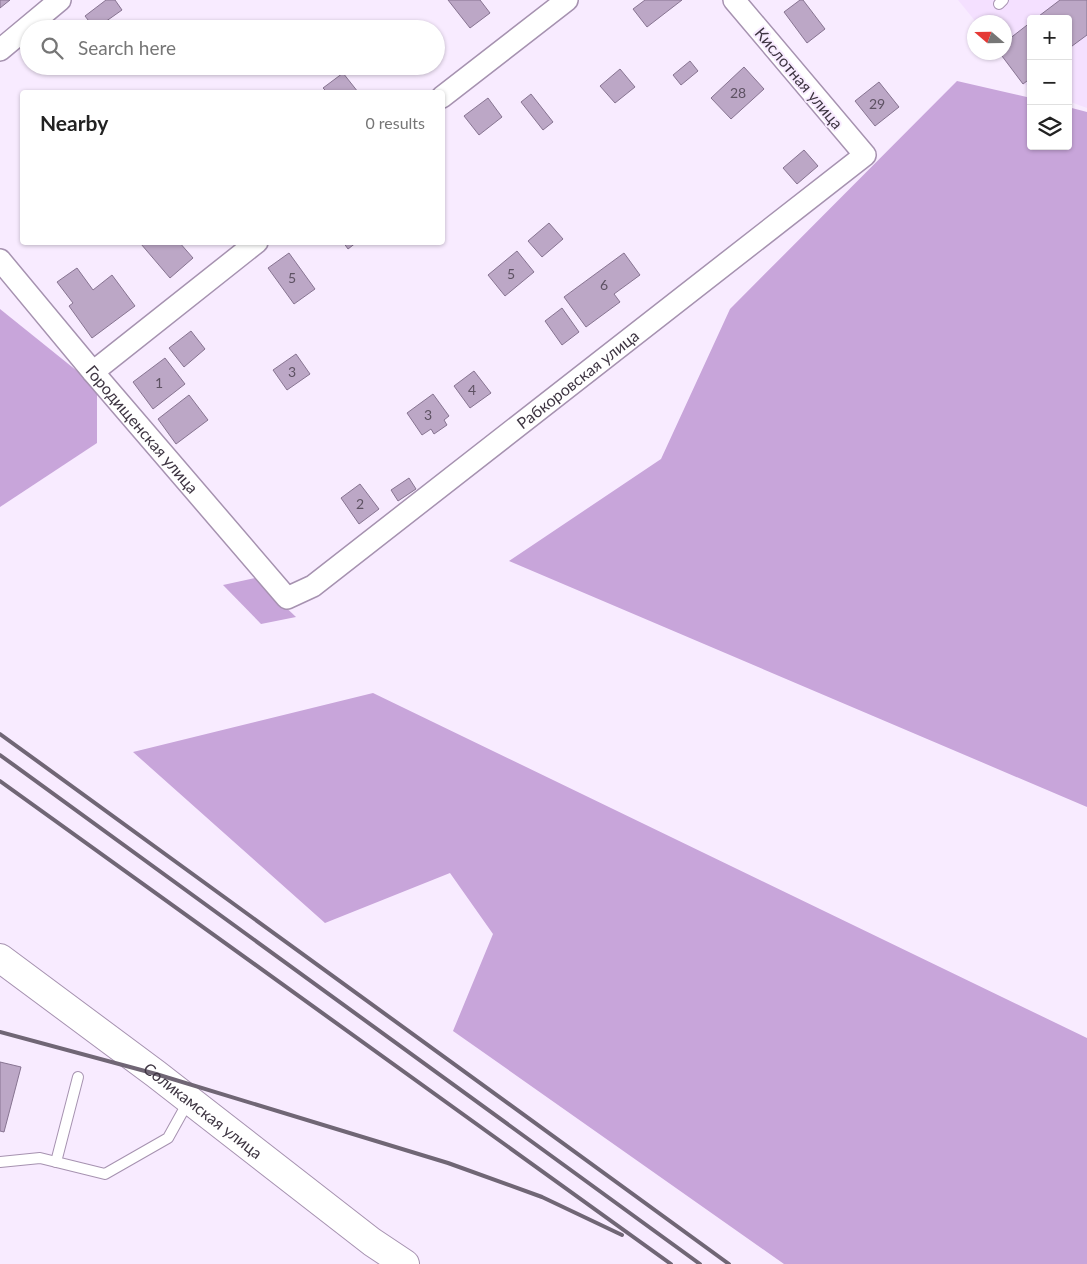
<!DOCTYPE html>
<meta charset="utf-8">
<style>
:root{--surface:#fff;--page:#f6f6f6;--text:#222;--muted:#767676;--line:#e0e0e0}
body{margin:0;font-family:Lato,sans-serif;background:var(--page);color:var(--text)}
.controls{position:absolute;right:15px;top:15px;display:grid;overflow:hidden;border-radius:5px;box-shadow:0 1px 4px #0004}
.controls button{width:45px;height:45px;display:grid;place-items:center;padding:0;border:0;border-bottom:1px solid var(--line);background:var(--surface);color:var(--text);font:25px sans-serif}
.compass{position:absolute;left:967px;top:15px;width:45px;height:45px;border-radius:50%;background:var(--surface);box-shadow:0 1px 4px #0004;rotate:290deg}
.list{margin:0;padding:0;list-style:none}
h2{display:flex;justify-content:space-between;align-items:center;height:65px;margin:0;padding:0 20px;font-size:21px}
h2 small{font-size:16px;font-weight:400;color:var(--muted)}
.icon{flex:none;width:28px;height:28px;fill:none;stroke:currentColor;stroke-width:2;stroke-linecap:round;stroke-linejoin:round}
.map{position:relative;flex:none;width:1087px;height:1264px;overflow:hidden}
.search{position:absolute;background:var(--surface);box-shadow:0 1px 4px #0004;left:20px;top:20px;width:425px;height:55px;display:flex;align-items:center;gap:12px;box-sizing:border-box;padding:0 18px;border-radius:28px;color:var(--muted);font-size:19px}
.panel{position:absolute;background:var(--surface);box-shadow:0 1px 4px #0004;left:20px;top:90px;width:425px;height:155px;border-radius:5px}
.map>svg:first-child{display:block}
</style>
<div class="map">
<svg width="1087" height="1264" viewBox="0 0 1087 1264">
<rect width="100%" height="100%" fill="#f8ebff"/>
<path fill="#f4e0ff" d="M 958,0 L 1087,0 L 1087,108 L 1068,101 L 1068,19 L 1031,19 L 1031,87 L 1023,84 L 999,53 L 1004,52 L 1004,22 L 976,22 Z"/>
<g fill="#c8a5da">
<path d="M 957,81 L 1031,98 L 1031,146 L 1068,146 L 1068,107 L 1087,112 L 1087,807 L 509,561 L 661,459 L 730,309 Z"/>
<path d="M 0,309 L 97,387 L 97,443 L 0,507 Z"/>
<path d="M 255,578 L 296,617 L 261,624 L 223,585 Z"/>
<path d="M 373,693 L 1087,1038 L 1087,1264 L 784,1264 L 453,1031 L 493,934 L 450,873 L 325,923 L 133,752 Z"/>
</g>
<g fill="#bca7c6" stroke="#877491">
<path d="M 0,0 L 10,0 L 0,8 Z"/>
<path d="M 106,0 L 115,0 L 122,10 L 95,29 L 85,16 Z"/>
<path d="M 448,0 L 480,0 L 490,13 L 470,28 Z"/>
<path d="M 645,0 L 682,0 L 647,27 L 633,9 Z"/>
<path d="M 800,0 L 803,0 L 825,29 L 807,43 L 784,12 Z"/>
<path d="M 1060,0 L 1087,0 L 1087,35 L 1068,49 L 1068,19 L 1035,19 Z"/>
<path d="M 1031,22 L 1031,78 L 1023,84 L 999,52 L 1004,52 L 1004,43 Z"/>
<path d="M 690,61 L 698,71 L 681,85 L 673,75 Z"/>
<path d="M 744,67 L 764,89 L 731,119 L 711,98 Z"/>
<path d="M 620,69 L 635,87 L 615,103 L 600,86 Z"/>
<path d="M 343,73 L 358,92 L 327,92 L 323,88 Z"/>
<path d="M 879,82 L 899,107 L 875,126 L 855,101 Z"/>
<path d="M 531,94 L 553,122 L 543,130 L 521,102 Z"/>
<path d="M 488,98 L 502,117 L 479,135 L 464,116 Z"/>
<path d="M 804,150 L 818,166 L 797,184 L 783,168 Z"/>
<path d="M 549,223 L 563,239 L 542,257 L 528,241 Z"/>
<path d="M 143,242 L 179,242 L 193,258 L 170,278 L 141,244 Z"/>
<path d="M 343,242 L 357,242 L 348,249 Z"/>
<path d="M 517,251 L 534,272 L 505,296 L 488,275 Z"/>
<path d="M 289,253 L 315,289 L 294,304 L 268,268 Z"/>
<path d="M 624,253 L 640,275 L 614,294 L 620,302 L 586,327 L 564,297 Z"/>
<path d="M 77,268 L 93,290 L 112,275 L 135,306 L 92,338 L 69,306 L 73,303 L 57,282 Z"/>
<path d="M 562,308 L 579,332 L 562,345 L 545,321 Z"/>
<path d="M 191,331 L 205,349 L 184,367 L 169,348 Z"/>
<path d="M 296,354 L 310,374 L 287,390 L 273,370 Z"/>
<path d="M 165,358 L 185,384 L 153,409 L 133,382 Z"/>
<path d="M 474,371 L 491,393 L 470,408 L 454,386 Z"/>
<path d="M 433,394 L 449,416 L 444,420 L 447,425 L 434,434 L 431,429 L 422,435 L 407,413 Z"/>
<path d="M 189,395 L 208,420 L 176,444 L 158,419 Z"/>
<path d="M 409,478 L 416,489 L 398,501 L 391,490 Z"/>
<path d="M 360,484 L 379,509 L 359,524 L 341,498 Z"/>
<path d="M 0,1062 L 21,1067 L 4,1132 L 0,1131 Z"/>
</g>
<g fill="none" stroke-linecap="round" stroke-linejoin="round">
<g stroke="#a692b0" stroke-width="12">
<g id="service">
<path d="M 999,4 L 1003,0"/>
<path d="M 0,1162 L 40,1158 L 105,1174 L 168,1138 L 188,1102"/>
<path d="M 56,1162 L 78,1077"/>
</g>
</g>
<g stroke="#a692b0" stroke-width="24">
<g id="minor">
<path d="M 0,50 L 60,0"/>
<path d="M 442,97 L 567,0"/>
<path id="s1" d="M 0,260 L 93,372 L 287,598 L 313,586 L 865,155 L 734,0"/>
<path d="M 93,372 L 257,242"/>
</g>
</g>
<g stroke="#a692b0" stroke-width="30">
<g id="primary">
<path id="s2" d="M 0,958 L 156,1074 L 372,1242 L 405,1264"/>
</g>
</g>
<use href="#service" stroke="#fff" stroke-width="10"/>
<use href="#minor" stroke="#fff" stroke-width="21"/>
<use href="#primary" stroke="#fff" stroke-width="28"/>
<g stroke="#706675" stroke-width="4">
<path d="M 0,734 L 729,1264"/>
<path d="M 0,755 L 700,1264"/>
<path d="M 0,781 L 671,1264"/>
<path d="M 0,1032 L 156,1074 L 448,1163 L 542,1197 L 622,1235"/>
</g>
</g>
<g text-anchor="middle" stroke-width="4" stroke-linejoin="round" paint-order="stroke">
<g font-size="14" fill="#5e5263">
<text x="738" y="98">28</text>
<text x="877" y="109">29</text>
<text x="511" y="279">5</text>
<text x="292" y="283">5</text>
<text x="604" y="290">6</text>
<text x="292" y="377">3</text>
<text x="159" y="388">1</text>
<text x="472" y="395">4</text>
<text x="428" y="420">3</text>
<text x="360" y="509">2</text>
</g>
<g font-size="16" fill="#3e3542" stroke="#f8ebff">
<text transform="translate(799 78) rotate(50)" y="6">Кислотная улица</text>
<text dy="6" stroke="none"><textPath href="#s1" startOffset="808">Рабкоровская улица</textPath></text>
<text dy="6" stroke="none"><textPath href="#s1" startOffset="221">Городищенская улица</textPath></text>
<text dy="6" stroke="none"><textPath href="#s2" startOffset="254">Соликамская улица</textPath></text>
</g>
</g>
</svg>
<div class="controls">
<button>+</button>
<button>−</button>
<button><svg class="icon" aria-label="layers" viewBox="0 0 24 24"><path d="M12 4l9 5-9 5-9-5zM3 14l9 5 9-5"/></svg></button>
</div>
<svg class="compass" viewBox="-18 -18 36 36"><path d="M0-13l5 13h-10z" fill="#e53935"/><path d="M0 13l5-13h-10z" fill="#767676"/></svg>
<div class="search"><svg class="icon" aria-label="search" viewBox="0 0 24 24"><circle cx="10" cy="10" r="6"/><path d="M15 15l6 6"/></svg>Search here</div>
<section class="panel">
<h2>Nearby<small>0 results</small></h2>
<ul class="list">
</ul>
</section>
</div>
